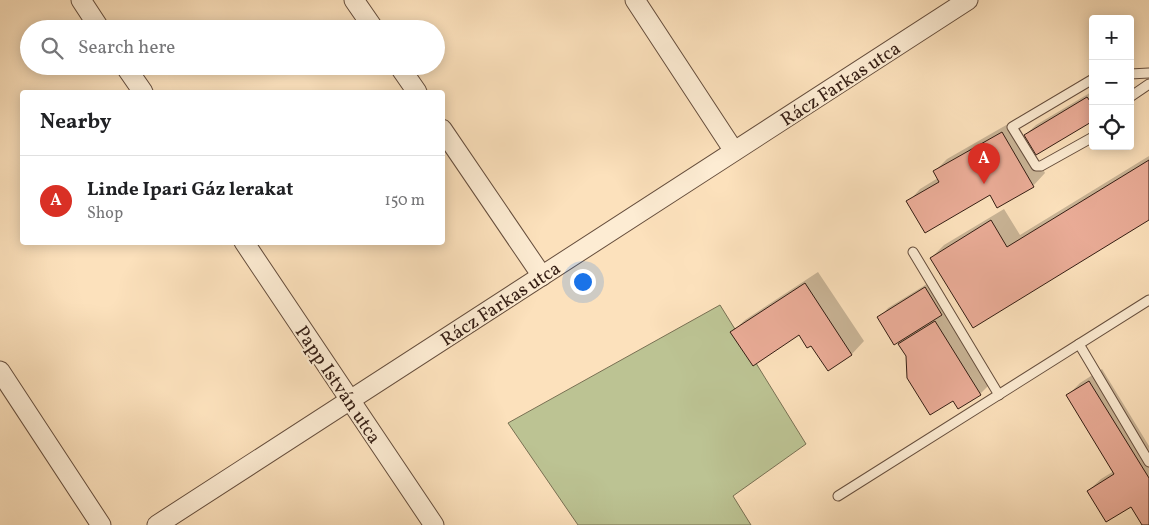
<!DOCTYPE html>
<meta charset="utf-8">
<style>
:root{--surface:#fff;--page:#f2f2f2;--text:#202124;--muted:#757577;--line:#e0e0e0;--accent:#d93025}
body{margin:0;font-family:Vollkorn,serif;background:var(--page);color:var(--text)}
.controls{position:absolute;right:15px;top:15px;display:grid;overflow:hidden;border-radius:5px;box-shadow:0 2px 12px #0003}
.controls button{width:45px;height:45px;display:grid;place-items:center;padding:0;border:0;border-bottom:1px solid var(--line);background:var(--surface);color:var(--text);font:25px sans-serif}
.you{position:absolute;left:582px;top:281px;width:18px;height:18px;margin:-12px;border:4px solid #fff;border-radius:50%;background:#1a73e8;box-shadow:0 0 0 8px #1a73e833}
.badge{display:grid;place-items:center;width:32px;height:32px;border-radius:50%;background:var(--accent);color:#fff;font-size:16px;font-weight:700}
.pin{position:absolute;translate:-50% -41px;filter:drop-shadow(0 1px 2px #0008)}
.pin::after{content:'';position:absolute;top:26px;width:18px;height:15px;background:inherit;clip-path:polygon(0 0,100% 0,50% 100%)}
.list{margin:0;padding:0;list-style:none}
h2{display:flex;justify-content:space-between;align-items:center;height:65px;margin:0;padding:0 20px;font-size:21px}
h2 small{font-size:16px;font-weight:400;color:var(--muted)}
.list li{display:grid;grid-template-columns:32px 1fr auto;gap:15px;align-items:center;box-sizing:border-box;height:90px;padding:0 20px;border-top:1px solid var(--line)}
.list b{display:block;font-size:19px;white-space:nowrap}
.list p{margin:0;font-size:16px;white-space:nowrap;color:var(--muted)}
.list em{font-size:16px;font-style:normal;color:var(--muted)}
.icon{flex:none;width:28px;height:28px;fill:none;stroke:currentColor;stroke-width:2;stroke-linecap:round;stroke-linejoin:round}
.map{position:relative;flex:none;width:1149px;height:525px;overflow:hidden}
.search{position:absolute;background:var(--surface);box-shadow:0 2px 12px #0003;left:20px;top:20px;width:425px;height:55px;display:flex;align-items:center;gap:12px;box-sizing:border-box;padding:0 18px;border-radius:28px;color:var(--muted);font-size:19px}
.panel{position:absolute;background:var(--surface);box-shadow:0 2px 12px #0003;left:20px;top:90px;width:425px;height:155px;border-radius:5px}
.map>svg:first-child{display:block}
</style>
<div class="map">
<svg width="1149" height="525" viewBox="0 0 1149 525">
<rect width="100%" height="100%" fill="#fce1bc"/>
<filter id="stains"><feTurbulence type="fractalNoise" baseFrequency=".004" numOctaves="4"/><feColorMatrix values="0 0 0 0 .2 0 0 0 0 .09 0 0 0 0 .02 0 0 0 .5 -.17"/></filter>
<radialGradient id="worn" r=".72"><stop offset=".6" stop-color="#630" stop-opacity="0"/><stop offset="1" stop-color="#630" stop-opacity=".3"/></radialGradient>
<path fill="#bcc393" stroke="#787053" d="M 720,305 L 806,444 L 733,496 L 751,525 L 578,525 L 508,423 Z"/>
<g fill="#0003">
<path d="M 1093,91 L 1093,119 L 1035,154 L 1045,173 L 1033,186 L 990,194 L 908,202 L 920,189 L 938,178 L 934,172 L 947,159 L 1015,120 L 1024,136 L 1036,125 Z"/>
<path d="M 1149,156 L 1149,219 L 973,326 L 931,258 L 944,245 L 1004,209 L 1020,235 Z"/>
<path d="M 818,272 L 864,341 L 852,354 L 828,369 L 812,344 L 799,334 L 732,332 L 745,320 Z"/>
<path d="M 935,279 L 951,305 L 945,311 L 990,384 L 980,394 L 954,399 L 907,356 L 898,341 L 879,318 L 888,308 Z"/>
<path d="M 1102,369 L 1149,446 L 1149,525 L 1143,525 L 1131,506 L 1088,491 L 1101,479 L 1114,471 L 1067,396 L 1080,383 Z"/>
</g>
<g fill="#eaac97" stroke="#341d13">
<path d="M 1087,97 L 1093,105 L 1093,121 L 1036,155 L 1024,135 Z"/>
<path d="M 1002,132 L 1034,187 L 997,208 L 990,195 L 925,233 L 906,201 L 939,182 L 933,171 Z"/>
<path d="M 1149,160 L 1149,220 L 973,328 L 930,258 L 991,220 L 1007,247 Z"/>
<path d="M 805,283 L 852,355 L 828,371 L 811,346 L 807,348 L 799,335 L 753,366 L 730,332 Z"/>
<path d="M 925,287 L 942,315 L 894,345 L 877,317 Z"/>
<path d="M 935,321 L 981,395 L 958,409 L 953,401 L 930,415 L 907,378 L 906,356 L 898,344 Z"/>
<path d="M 1089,381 L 1149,478 L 1149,525 L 1142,525 L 1131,507 L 1106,522 L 1087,491 L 1114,474 L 1066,395 Z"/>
</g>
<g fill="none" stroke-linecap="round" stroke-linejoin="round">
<g stroke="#664e3d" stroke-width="11">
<g id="lane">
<path d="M 1130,74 L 1149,73"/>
<path d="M 1093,79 L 1012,127 L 1036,166 L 1041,166 L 1093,137"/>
<path d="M 1130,97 L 1149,84"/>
<path d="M 913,252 L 999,395"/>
<path d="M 1079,344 L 1149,462"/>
<path d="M 838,496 L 1149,300"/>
</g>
</g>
<g stroke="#664e3d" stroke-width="21">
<g id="street">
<path d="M 81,0 L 100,29"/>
<path d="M 354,0 L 374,29"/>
<path d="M 635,0 L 734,151"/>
<path d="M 125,66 L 143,92"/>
<path d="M 399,66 L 417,92"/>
<path d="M 442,129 L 542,276"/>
<path d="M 244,242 L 434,525"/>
<path d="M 0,371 L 101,525"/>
<path d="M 157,525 L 968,0"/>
</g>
</g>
<use href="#lane" stroke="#fdecd3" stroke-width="9"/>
<use href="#street" stroke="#fdecd3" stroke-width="19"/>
</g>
<g text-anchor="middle" stroke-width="4" stroke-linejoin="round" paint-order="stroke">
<g font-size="19" fill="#341d13" stroke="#fdecd3">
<text transform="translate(840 83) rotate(-33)" y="7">Rácz Farkas utca</text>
<text transform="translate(500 303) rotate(-33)" y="7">Rácz Farkas utca</text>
<text transform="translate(339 384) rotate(56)" y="7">Papp István utca</text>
</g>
</g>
<rect width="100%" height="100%" filter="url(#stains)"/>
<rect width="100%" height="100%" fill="url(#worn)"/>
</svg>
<div class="controls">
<button>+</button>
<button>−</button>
<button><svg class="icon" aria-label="locate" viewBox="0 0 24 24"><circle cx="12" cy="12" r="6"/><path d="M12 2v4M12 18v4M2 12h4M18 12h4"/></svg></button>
</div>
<div class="you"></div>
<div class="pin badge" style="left:984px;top:184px">A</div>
<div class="search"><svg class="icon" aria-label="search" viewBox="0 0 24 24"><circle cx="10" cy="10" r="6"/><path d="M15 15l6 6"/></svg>Search here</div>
<section class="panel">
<h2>Nearby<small></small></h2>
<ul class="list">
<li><span class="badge">A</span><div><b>Linde Ipari Gáz lerakat</b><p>Shop</p></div><em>150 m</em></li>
</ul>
</section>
</div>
